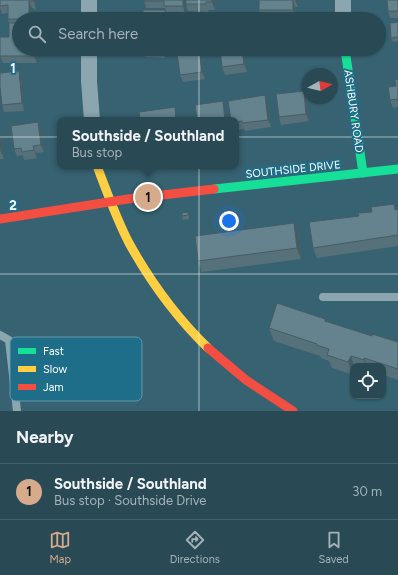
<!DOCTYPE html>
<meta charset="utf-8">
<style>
:root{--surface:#294a55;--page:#31515b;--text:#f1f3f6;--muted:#a5b3b9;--line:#45626c;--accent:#d6ab8b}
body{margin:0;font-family:Figtree,sans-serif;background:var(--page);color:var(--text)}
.controls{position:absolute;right:12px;bottom:12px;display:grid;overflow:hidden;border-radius:8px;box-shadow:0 1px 3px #0004}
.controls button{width:36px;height:36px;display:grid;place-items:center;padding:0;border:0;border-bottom:1px solid var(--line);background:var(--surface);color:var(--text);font:20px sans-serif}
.compass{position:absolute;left:302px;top:68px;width:36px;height:36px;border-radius:50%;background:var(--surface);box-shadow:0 1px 3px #0004;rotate:82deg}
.you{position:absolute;left:229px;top:221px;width:14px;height:14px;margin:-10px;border:3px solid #fff;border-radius:50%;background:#1a73e8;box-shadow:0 0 0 6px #1a73e833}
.badge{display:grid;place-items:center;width:26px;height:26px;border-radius:50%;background:var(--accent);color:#111;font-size:13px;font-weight:700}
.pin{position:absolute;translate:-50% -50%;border:2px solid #fff;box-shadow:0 1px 4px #0006}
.popup{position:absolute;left:57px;top:117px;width:182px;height:52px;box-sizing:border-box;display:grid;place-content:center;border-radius:8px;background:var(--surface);filter:drop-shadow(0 1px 3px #0005);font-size:13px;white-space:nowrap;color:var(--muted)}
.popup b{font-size:15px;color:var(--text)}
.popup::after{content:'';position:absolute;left:50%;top:100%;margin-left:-8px;border:8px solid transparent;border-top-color:var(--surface)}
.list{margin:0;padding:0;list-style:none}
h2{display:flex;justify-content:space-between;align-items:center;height:52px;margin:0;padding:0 16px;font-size:17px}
h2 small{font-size:13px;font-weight:400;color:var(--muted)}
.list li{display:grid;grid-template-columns:26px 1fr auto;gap:12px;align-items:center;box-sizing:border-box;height:56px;padding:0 16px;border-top:1px solid var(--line)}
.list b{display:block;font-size:15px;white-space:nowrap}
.list p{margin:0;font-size:13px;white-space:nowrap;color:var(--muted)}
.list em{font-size:13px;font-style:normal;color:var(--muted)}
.icon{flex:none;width:22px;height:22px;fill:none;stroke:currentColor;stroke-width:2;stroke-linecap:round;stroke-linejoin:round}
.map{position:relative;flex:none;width:398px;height:411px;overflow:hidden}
.search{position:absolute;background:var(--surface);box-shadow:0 1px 3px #0004;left:12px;right:12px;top:12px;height:44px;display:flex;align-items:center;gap:10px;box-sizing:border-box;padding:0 14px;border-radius:22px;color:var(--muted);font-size:15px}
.sheet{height:108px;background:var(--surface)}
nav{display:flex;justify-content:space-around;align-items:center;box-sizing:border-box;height:56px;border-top:1px solid var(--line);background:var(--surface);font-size:11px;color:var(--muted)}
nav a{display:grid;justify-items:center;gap:2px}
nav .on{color:var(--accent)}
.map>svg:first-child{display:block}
</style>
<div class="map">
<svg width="398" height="411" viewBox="0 0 398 411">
<rect width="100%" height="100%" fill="#376271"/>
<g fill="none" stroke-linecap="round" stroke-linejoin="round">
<g stroke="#8ba6af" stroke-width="8">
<path d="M 323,297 L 398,297"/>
<path d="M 0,335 L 9,340 L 17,411"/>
</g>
<g stroke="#8ba6af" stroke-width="16">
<path d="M 343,0 L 343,19"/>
<path d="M 89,19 L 89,0"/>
<path d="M 89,49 L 89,81 L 92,120"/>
</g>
<g stroke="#16e098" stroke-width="9">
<path d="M 345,49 L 363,173"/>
<path d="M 214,189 L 398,169"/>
</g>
<path stroke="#ffcf43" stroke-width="9" d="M 97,166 C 107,192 116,218 129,243 C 150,281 177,318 208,348"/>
<g stroke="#f24e42" stroke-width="9">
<path d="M 0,219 L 128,199 L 214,189"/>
<path d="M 208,348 L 246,380 L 293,411"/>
</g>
</g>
<g fill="#56717a">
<path d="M 0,0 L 36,0 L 36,9 L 32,8 L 32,19 L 19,19 L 19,49 L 37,53 L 37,63 L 3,63 L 0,56 L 9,37 L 9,23 L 8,19 L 8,13 L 2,14 L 0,8 Z"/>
<path d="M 144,0 L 185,0 L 185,14 L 167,14 L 168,17 L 165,8 L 146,8 Z"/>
<path d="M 186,0 L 215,0 L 215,10 L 208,10 L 209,12 L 188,11 L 186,4 Z"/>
<path d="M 259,0 L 298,0 L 298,7 L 295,7 L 296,17 L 262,17 L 259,10 Z"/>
<path d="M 398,0 L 398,18 L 390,18 L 388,11 Z"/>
<path d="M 398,22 L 398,41 L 393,42 L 391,38 Z"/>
<path d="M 165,49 L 165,58 L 145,57 L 142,50 Z"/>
<path d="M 220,49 L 243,49 L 247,72 L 225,75 L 222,67 Z"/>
<path d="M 278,49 L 291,49 L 291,52 L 280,53 Z"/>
<path d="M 202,57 L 205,79 L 183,82 L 180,75 Z"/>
<path d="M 21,79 L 24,111 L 4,112 L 2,105 Z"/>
<path d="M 398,79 L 398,107 L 393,108 L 390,100 L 396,86 Z"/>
<path d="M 304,91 L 306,98 L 309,121 L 281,125 L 279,117 Z"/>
<path d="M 268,103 L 271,127 L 245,131 L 244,129 L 236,130 L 236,120 Z"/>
<path d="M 38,122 L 41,130 L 44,152 L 36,153 L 37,158 L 24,160 L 23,155 L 17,156 L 14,149 Z"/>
<path d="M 0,132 L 1,136 L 4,159 L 0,159 Z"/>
<path d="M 394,204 L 396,210 L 398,209 L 398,246 L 317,258 L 313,248 L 359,216 Z"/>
<path d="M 188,212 L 189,216 L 189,219 L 183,220 L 182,216 Z"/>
<path d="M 294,223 L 298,233 L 301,259 L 202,272 L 198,261 Z"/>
<path d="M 325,319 L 326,322 L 372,336 L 398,342 L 398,380 L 383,375 L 383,366 L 353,366 L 353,375 L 332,368 L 329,361 L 321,358 L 320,356 L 274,341 L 269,328 Z"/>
</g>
<g fill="#465c63">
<path d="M 34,0 L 36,0 L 36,9 L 34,1 Z"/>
<path d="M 183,0 L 185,0 L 185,14 L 183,6 Z"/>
<path d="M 212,0 L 215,0 L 215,10 L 212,2 Z"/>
<path d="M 293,0 L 295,7 L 296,17 L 293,10 Z"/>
<path d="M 295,0 L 298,0 L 298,7 Z"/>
<path d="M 29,1 L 32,8 L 32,19 L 29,19 Z"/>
<path d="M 165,10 L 168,17 L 168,19 L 165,19 Z"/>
<path d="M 34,49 L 36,49 L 37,53 L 37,63 L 34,56 Z"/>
<path d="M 162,49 L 165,49 L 165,58 L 162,50 Z"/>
<path d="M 242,49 L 243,49 L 247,72 L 244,64 Z"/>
<path d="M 199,50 L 202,57 L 205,79 L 202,72 Z"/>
<path d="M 19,71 L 21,79 L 24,111 L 22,103 Z"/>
<path d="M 304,91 L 306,98 L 309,121 L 306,114 Z"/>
<path d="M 265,95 L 268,103 L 271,127 L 268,120 Z"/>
<path d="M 223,101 L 225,109 L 227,120 L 225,120 Z"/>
<path d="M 175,107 L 177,115 L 178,120 L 176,120 Z"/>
<path d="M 38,122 L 41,130 L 44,152 L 41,145 Z"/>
<path d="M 0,132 L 1,136 L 4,159 L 1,151 L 0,140 Z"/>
<path d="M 33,146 L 36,153 L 37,158 L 34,150 Z"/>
<path d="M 294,223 L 298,233 L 301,259 L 297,248 Z"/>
<path d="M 351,356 L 354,366 L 353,366 L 353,374 L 348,362 Z"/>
<path d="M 364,358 L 367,366 L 366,366 L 364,360 Z"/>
</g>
<g fill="#64838e" stroke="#465c63">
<path d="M 0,0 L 34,0 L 34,1 L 29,1 L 29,19 L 8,19 L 8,5 L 0,6 Z"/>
<path d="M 144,0 L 183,0 L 183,6 L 164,6 L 164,1 L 144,1 Z"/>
<path d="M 186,0 L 212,0 L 212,2 L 206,2 L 206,4 L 186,4 Z"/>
<rect x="259" y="0" width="34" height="10"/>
<path d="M 387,0 L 398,0 L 398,11 L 388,11 Z"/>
<rect x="143" y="10" width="22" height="9"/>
<path d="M 398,22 L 398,37 L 391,38 L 390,23 Z"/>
<path d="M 9,23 L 19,23 L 19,49 L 34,49 L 34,56 L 0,56 L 0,37 L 9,37 Z"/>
<rect x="142" y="49" width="20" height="1"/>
<path d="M 220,49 L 242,49 L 244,64 L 222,67 Z"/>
<path d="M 199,50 L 202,72 L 180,75 L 177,53 Z"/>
<path d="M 19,71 L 22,103 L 2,105 L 0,87 L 0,73 Z"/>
<path d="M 398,79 L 398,101 L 398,99 L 390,100 L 388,87 L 396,86 L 395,80 Z"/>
<path d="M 304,91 L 306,114 L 279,117 L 276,94 Z"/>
<path d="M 265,95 L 268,120 L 242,123 L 242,121 L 236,122 L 236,120 L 231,120 L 228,101 Z"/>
<path d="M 223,101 L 225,120 L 197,120 L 195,105 Z"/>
<path d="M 175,107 L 176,120 L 140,120 L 139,112 Z"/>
<path d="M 38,122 L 41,145 L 33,146 L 34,150 L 22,152 L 21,148 L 14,149 L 11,126 Z"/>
<path d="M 0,140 L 1,151 L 0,151 Z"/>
<path d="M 394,204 L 395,210 L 398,209 L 398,235 L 313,248 L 309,222 L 359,216 L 358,213 L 372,212 L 371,207 Z"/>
<path d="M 188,212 L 188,215 L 182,216 L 182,213 Z"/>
<path d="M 294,223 L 297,248 L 198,261 L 195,236 Z"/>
<path d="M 277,303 L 325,319 L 325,321 L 372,336 L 372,334 L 398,342 L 398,369 L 364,358 L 364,360 L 351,356 L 348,362 L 327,355 L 329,349 L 316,345 L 317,344 L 269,328 Z"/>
</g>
<path fill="none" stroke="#fff" stroke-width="1" stroke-opacity="0.55" d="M 199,0 L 199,19M 199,49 L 199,411M 0,137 L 398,137M 0,274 L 398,274"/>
<g text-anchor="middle" stroke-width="4" stroke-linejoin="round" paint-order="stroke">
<g font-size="11" fill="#fff" stroke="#1f6e89">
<text transform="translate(354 111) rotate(82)" y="4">ASHBURY ROAD</text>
<text transform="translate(293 169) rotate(-6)" y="4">SOUTHSIDE DRIVE</text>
</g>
</g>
<rect x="10" y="337" width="132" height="64" rx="6" fill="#1f6e89" stroke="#629aac" stroke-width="1"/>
<rect x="18" y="348" width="18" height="6" fill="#16e098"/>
<rect x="18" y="366" width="18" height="6" fill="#ffcf43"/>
<rect x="18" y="384" width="18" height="6" fill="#f24e42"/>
<g font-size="11" fill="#fff">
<text x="43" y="355">Fast</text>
<text x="43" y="373">Slow</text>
<text x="43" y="391">Jam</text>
</g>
<g font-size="13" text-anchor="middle" font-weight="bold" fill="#fff" stroke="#1f6e89" stroke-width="4" stroke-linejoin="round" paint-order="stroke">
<text x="13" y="73">1</text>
<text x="13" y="210">2</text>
</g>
</svg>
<div class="controls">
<button><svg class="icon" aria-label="locate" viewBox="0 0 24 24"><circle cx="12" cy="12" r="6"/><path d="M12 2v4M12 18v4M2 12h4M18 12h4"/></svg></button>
</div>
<svg class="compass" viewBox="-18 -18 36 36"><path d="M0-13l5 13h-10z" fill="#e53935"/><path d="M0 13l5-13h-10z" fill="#a5b3b9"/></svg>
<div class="you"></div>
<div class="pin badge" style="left:148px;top:197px">1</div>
<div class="popup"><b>Southside / Southland</b>Bus stop</div>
<div class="search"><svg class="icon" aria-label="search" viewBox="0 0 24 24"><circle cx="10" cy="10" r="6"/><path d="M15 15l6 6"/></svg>Search here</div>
</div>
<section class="sheet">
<h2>Nearby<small></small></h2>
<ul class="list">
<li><span class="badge">1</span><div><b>Southside / Southland</b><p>Bus stop · Southside Drive</p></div><em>30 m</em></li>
</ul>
</section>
<nav>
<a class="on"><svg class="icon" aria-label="map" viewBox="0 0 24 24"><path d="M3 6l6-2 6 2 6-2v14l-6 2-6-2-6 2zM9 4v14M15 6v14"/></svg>Map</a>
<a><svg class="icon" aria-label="directions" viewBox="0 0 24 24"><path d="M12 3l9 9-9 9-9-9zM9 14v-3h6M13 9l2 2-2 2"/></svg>Directions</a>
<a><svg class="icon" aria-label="saved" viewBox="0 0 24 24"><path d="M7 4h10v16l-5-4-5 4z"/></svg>Saved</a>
</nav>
